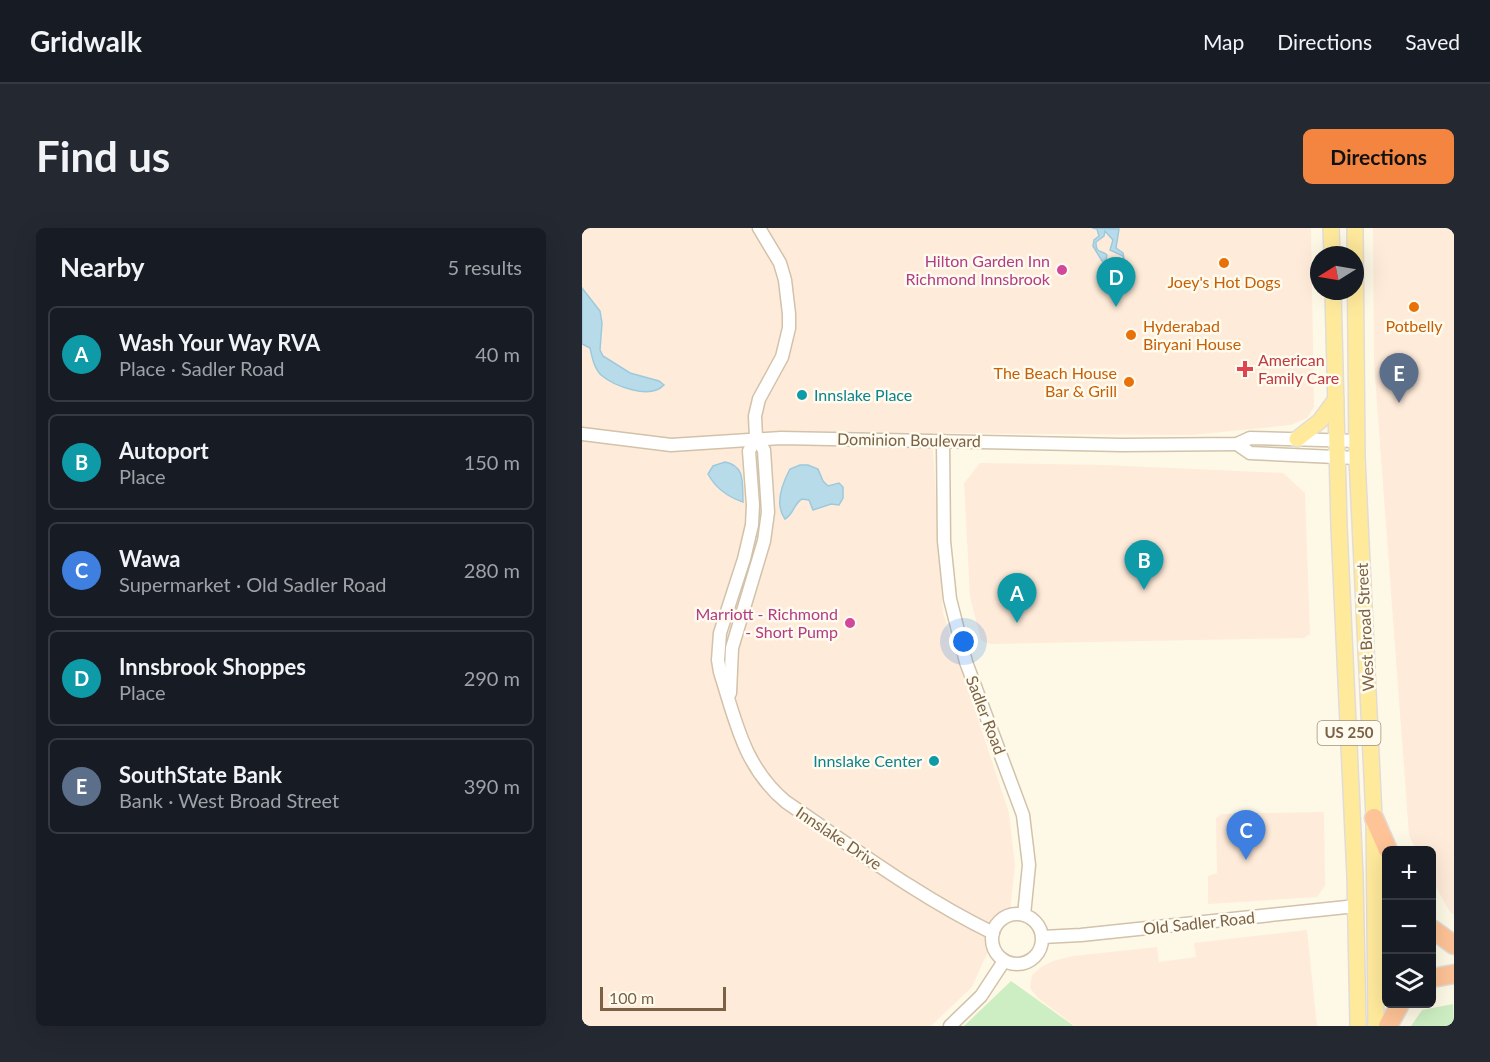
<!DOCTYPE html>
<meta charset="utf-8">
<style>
:root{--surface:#171b24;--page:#242831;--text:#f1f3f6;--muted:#9ea1a6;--line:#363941;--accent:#f38540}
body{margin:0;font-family:Lato,sans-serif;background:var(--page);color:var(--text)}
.controls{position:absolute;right:18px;bottom:18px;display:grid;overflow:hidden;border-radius:9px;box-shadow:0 6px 24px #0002}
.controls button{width:54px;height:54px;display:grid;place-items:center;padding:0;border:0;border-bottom:2px solid var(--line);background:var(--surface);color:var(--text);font:30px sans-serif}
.compass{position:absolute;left:728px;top:18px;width:54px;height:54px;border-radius:50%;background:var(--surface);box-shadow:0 6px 24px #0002;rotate:259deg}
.scale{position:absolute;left:18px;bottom:15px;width:126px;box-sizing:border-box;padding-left:6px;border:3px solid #7b6247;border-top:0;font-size:16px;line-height:21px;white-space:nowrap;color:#7b6247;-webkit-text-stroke:4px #fffbee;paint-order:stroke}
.you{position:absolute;left:382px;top:414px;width:21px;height:21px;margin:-15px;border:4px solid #fff;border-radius:50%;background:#1a73e8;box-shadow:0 0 0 9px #1a73e833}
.badge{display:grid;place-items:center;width:39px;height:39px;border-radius:50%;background:var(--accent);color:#fff;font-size:20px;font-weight:700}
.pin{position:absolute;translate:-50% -50px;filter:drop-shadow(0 2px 3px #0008)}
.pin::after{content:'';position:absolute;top:32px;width:21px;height:18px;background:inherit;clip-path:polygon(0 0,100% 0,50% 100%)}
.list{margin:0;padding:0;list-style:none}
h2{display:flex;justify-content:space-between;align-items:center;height:78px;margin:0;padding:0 24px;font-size:26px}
h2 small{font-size:20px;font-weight:400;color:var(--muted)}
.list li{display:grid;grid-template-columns:39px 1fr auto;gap:18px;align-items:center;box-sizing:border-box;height:96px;margin:0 12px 12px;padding:0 12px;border:2px solid var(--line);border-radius:9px}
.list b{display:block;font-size:22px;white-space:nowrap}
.list p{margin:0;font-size:20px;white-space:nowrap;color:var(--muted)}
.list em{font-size:20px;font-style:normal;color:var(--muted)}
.icon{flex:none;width:33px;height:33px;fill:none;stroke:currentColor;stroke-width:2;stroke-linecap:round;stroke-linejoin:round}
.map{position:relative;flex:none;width:872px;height:798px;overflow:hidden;border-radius:9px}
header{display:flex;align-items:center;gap:36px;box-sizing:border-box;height:84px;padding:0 30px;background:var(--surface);border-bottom:2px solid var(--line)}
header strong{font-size:28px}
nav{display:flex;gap:33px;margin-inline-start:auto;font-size:21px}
.intro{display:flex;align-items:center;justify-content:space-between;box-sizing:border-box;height:144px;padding:0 36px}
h1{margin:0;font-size:42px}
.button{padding:15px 27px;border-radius:9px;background:var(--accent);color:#111;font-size:21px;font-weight:700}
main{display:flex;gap:36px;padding:0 36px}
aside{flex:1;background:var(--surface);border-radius:9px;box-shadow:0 6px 24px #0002}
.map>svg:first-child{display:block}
</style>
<header>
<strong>Gridwalk</strong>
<nav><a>Map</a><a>Directions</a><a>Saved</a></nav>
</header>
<div class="intro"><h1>Find us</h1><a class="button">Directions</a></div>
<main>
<aside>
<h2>Nearby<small>5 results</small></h2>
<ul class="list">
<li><span class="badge" style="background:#0f9aa8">A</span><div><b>Wash Your Way RVA</b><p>Place · Sadler Road</p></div><em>40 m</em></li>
<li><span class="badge" style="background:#0f9aa8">B</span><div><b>Autoport</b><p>Place</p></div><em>150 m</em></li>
<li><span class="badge" style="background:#3f7fe0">C</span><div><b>Wawa</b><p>Supermarket · Old Sadler Road</p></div><em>280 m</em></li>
<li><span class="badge" style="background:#0f9aa8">D</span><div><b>Innsbrook Shoppes</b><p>Place</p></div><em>290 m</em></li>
<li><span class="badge" style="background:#5c6f8a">E</span><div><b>SouthState Bank</b><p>Bank · West Broad Street</p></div><em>390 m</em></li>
</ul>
</aside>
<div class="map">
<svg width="872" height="798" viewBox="0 0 872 798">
<rect width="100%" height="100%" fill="#fef9e6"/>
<g fill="#ffebd9">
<path d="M 0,0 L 729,0 L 732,179 L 725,190 L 709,197 L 610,207 L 350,205 L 361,385 L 427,585 L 433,637 L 428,684 L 402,732 L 390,759 L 349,798 L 0,798 Z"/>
<path d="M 791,0 L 872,0 L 872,687 L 868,684 L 850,652 L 850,622 L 834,622 L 827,607 L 792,135 Z"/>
<path d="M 398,235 L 523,237 L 701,245 L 723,265 L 728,406 L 722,410 L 408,416 L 399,412 L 388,369 L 382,255 Z"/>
<path d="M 742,584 L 743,658 L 735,669 L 626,676 L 626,648 L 635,645 L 634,590 L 639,586 Z"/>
<path d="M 725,702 L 735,798 L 493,798 L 456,770 L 448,760 L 450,747 L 459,739 L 471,733 L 491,728 L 575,719 L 577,734 L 614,729 L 612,715 Z"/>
</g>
<g fill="#cdeec2">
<path d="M 429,753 L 492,798 L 382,798 Z"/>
<path d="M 871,776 L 872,798 L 829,798 L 840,782 Z"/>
</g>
<g fill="#b8dbea" stroke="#9dc9dd" stroke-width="1.5">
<path d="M 510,0 L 537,1 L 534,20 L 541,25 L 543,35 L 541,38 L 535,38 L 541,35 L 541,28 L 528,22 L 531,12 L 523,3 L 522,8 L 514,14 C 514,27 519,21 525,27 L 524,32 L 530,41 L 527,41 C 520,35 516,26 511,18 L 512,12 L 517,8 L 515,1 Z"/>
<path d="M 0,60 L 18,83 L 20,95 L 18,122 L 21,128 L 48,145 L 77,153 L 82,157 C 68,172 32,158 19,147 C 12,140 10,129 8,120 L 0,116 Z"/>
<path d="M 143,234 C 164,238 160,256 161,274 C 146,269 133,259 126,246 L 131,238 Z"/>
<path d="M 218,237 L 226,237 L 236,241 L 241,253 L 246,258 L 257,255 L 261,259 L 261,270 L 257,277 L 249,276 L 231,282 L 227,272 L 220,271 C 212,275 212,286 203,291 C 192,276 200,256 208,241 Z"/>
</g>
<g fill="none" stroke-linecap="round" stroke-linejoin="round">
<g stroke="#d2c2aa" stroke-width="15">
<g id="minor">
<path d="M 0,206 L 89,217 L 199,210 L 540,217 L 655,216 L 668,210 L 775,213"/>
<path d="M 174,210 L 167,223 L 171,277 L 170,297 L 162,331 L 138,405 L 136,432 L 138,444 C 154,494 162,539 204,574 C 272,620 337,669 411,705"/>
<path d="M 361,213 L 362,313 L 368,371 L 384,434 L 441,587 L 447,637 L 442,687"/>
<path d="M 655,216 L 668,225 L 775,230"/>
<path d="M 148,465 L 150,420 L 182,313 L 186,284 L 182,222 L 174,210 L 173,188 L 177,171 L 200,129 L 207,100 L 207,86 L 203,52 L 198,35 L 177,0"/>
<circle cx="435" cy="711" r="25"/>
<path d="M 460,709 L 499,707 L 774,678"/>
<path d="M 368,798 L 399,768 L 422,733"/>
</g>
</g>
<g stroke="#e2dcd7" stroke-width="18">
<g id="major">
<path d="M 749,0 L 750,27"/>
<path d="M 773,0 L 775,230 L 792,590 L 794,798"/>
<path d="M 751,63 L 757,299 L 773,648 L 776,798"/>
<path d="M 715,211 L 738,193 L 754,171"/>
</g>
</g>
<g stroke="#e2dcd7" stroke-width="21">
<g id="highway">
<path d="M 792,590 L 806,622"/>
<path d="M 850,701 L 872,717"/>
<path d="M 850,750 L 872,746"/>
<path d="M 806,798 L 818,776"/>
</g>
</g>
<use href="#minor" stroke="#fff" stroke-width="12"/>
<use href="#major" stroke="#ffea9c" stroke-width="15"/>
<use href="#highway" stroke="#fec397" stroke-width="18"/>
</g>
<g fill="#e8710a" stroke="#fffbee" stroke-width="2">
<circle cx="642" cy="35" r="6"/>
<circle cx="832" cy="79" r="6"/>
<circle cx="549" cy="107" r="6"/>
<circle cx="547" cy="154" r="6"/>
</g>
<g fill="#d1479c" stroke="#fffbee" stroke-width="2">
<circle cx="480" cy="42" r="6"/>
<circle cx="268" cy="395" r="6"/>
</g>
<path fill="#e0444e" stroke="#fffbee" stroke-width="2" d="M660 132h6v6h6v6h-6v6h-6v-6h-6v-6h6z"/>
<g fill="#0f9aa8" stroke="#fffbee" stroke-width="2">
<circle cx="220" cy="167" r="6"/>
<circle cx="352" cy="533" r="6"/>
</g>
<g text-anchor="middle" stroke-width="5" stroke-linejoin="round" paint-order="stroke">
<rect fill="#fffbee" stroke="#a39079" stroke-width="1.5" x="735.5" y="493" width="63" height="24" rx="4.5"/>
<g font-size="15" font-weight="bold" fill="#7b6247">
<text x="767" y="510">US 250</text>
</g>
<g font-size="16" fill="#b23c85" stroke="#fffbee" text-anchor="end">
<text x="468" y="39">Hilton Garden Inn<tspan x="468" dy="18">Richmond Innsbrook</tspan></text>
<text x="256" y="392">Marriott - Richmond<tspan x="256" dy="18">- Short Pump</tspan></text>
</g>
<g font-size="16" fill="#c56008" stroke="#fffbee">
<text x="642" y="60">Joey's Hot Dogs</text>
<text x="561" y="104" text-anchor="start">Hyderabad<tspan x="561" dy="18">Biryani House</tspan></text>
<text x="832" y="104">Potbelly</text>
<text x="535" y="151" text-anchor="end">The Beach House<tspan x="535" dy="18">Bar &amp; Grill</tspan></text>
</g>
<g font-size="16" fill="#be3a42" stroke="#fffbee" text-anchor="start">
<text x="676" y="138">American<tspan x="676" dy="18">Family Care</tspan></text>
</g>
<g font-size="16" fill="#0d838f" stroke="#fffbee" text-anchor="start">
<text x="232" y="173">Innslake Place</text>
<text x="340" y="539" text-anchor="end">Innslake Center</text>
</g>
<g font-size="16" fill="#7b6247" stroke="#fffbee">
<text transform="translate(327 212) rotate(1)" y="6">Dominion Boulevard</text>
<text transform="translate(783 399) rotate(-93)" y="6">West Broad Street</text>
<text transform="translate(404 487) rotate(69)" y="6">Sadler Road</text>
<text transform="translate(257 610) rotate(34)" y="6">Innslake Drive</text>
<text transform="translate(617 695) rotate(-6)" y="6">Old Sadler Road</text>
</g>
</g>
</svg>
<div class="controls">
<button>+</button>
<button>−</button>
<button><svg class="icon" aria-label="layers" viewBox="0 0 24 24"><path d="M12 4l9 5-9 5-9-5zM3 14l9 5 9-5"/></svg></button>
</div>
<svg class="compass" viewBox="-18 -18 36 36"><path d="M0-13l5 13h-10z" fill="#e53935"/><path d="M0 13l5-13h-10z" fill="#9ea1a6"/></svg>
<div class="scale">100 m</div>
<div class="you"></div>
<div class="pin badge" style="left:435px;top:395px;background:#0f9aa8">A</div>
<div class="pin badge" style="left:562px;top:362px;background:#0f9aa8">B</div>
<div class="pin badge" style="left:664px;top:632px;background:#3f7fe0">C</div>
<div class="pin badge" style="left:534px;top:79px;background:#0f9aa8">D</div>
<div class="pin badge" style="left:817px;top:175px;background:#5c6f8a">E</div>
</div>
</main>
